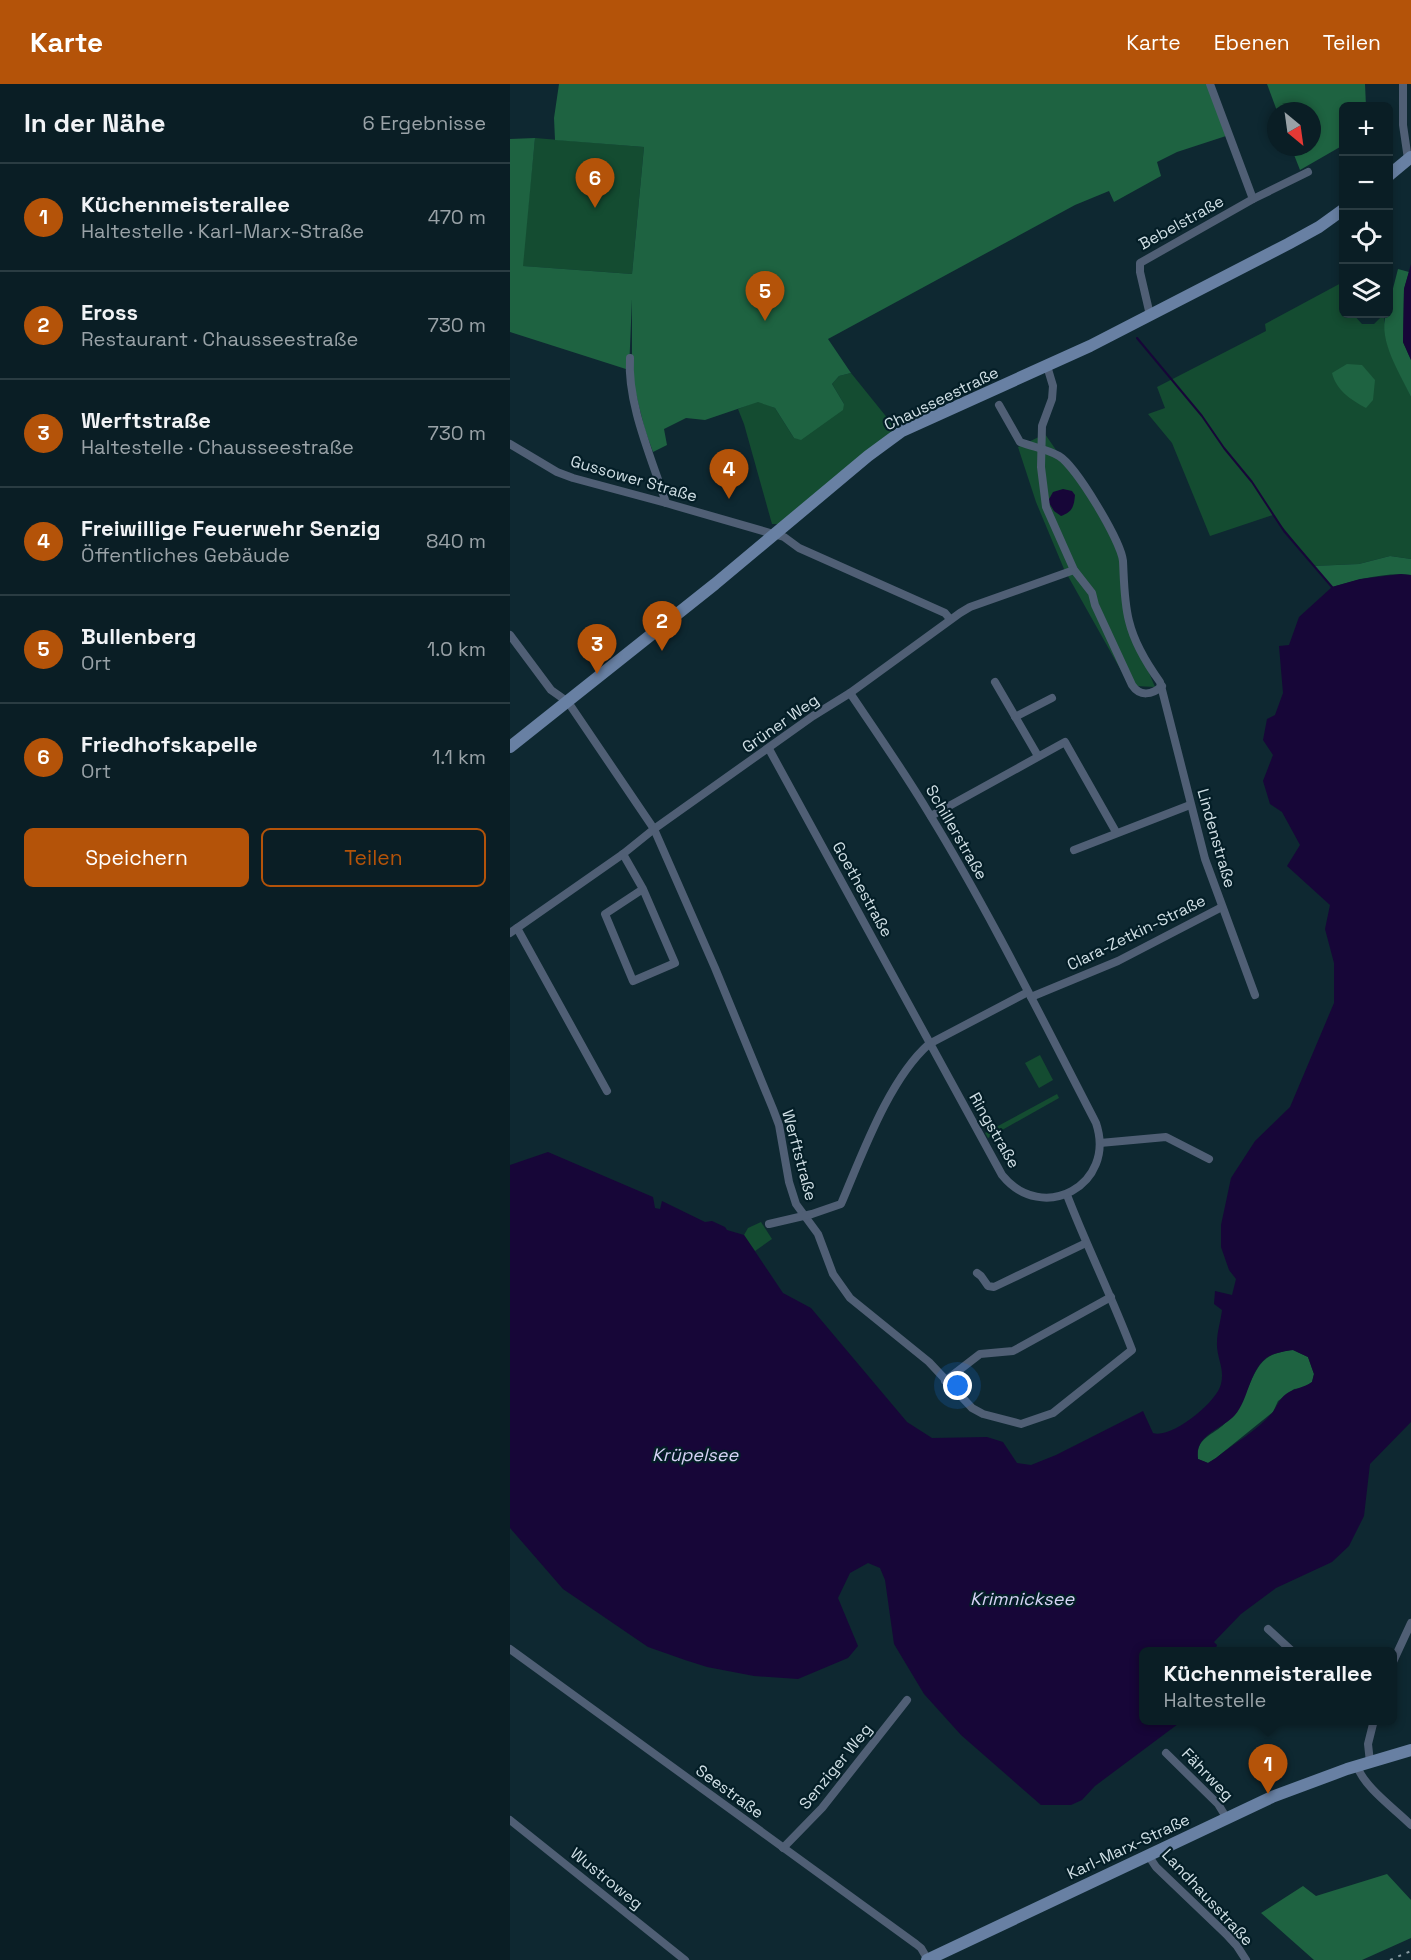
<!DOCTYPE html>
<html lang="de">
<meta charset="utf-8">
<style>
:root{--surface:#0a1e25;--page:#182b32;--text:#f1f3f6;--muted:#99a2a7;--line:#2a3c42;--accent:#b45309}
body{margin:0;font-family:"Space Grotesk",sans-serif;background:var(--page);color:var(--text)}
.controls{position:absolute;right:18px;top:18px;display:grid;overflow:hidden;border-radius:9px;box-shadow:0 3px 9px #0003}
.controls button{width:54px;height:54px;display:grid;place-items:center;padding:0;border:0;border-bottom:2px solid var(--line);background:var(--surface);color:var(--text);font:30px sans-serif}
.compass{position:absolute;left:757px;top:18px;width:54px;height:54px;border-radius:50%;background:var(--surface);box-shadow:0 3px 9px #0003;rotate:151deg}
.you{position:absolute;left:448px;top:1302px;width:21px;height:21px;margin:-15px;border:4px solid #fff;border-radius:50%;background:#1a73e8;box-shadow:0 0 0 9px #1a73e833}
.badge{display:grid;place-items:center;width:39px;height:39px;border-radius:50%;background:var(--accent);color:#fff;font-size:20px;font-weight:700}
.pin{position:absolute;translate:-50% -50px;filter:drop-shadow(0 2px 3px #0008)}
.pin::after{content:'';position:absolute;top:32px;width:21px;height:18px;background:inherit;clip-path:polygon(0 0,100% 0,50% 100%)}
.popup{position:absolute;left:629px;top:1563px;width:258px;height:78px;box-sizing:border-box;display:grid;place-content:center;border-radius:9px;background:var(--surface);filter:drop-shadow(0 2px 4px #0005);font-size:20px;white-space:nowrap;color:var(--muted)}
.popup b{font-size:22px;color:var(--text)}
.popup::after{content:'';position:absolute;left:50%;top:100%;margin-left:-12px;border:12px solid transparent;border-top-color:var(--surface)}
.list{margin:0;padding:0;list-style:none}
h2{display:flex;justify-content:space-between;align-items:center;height:78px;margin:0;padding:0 24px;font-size:26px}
h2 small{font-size:20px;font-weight:400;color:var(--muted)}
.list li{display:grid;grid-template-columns:39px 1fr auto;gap:18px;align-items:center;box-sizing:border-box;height:108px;padding:0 24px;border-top:2px solid var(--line)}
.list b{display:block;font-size:22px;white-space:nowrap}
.list p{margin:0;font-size:20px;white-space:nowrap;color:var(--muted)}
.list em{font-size:20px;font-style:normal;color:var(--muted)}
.actions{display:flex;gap:12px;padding:18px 24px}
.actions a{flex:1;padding:14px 0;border:2px solid var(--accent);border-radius:9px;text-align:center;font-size:21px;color:var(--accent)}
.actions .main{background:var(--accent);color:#fff}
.icon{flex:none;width:33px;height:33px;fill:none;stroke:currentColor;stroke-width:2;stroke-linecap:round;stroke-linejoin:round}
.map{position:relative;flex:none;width:901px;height:1876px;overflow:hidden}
header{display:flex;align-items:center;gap:36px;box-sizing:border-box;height:84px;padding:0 30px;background:var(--accent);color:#fff}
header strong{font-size:28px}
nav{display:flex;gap:33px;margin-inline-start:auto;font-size:21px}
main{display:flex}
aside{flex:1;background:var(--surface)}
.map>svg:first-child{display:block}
</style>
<header>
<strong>Karte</strong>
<nav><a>Karte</a><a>Ebenen</a><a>Teilen</a></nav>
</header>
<main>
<aside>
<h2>In der Nähe<small>6 Ergebnisse</small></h2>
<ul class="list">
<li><span class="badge">1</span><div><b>Küchenmeisterallee</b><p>Haltestelle · Karl-Marx-Straße</p></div><em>470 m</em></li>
<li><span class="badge">2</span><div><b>Eross</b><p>Restaurant · Chausseestraße</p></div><em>730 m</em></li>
<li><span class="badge">3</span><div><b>Werftstraße</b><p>Haltestelle · Chausseestraße</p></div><em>730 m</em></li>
<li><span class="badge">4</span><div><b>Freiwillige Feuerwehr Senzig</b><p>Öffentliches Gebäude</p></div><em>840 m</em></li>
<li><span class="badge">5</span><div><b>Bullenberg</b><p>Ort</p></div><em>1.0 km</em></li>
<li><span class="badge">6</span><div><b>Friedhofskapelle</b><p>Ort</p></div><em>1.1 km</em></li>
</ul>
<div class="actions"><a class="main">Speichern</a><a>Teilen</a></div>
</aside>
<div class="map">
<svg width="901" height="1876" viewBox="0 0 901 1876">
<rect width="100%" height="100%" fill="#0e2831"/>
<g fill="#144c31">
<path d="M 25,54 L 134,63 L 122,190 L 12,182 Z"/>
<path d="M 833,198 L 834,230 L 843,230 L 852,240 L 864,240 L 871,233 L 872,230 L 876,230 L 874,235 L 878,262 L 901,313 L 901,475 L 880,472 L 849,480 L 804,482 L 763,431 L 700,452 L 662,359 L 638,330 L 655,324 L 647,303 L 756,247 L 755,240 Z"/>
<path d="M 341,289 L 387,346 L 271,440 L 262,440 L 234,340 L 228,325 L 248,317 L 265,324 L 284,354 L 334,320 L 322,300 L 329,292 Z"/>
<path d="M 535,350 L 581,417 L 611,472 L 617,536 L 645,603 L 626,602 L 617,597 L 554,485 L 526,418 L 508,363 Z"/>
<path d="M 530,971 L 543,996 L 529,1004 L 515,979 Z"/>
<path d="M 547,1010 L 549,1014 L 478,1054 L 475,1049 Z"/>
<path d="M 251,1138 L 262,1155 L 245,1167 L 234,1151 L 238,1144 Z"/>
</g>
<g fill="#1e6341">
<path d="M 49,0 L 697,0 L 716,52 L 667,68 L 647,78 L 651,92 L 604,118 L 599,107 L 565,121 L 318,255 L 341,289 L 329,292 L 322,300 L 334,320 L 333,326 L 291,356 L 284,354 L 265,324 L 248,318 L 195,336 L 176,334 L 154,345 L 157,361 L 143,368 L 135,346 L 122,294 L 122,215 L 119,286 L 0,248 L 0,55 L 25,54 L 13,182 L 122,190 L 134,63 L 45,56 L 44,34 Z"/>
<path d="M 757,0 L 855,0 L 856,22 L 834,22 L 833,66 L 830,63 L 790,86 L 781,63 L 802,63 L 802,27 L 767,27 Z"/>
<path d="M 888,185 L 899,188 L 894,205 L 893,258 L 901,276 L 901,313 C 890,289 868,257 876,230 L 878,230 L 879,220 Z"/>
<path d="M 837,280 L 852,281 L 865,296 L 863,316 L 856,324 C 841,316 826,306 822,289 Z"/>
<path d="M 880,472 L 901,475 L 901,491 C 875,488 847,496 822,503 L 804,482 L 849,480 Z"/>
<path d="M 783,1266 L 798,1273 L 804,1290 L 802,1298 L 793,1304 L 784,1305 L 768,1317 L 763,1328 L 706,1374 L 698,1379 L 688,1375 C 685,1352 706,1351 717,1337 C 723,1329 731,1319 735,1310 C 742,1297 745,1283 757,1274 C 763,1269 775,1267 783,1266 Z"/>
<path d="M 877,1790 L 901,1816 L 901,1854 L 852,1876 L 804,1876 L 751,1829 L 793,1802 L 806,1812 Z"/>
</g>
<g fill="#170638" fill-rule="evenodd">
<path d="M 901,180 L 901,276 L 893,258 L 894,205 Z"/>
<path d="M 553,405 L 562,407 L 565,411 C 564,423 562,428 551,432 L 544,427 L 538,417 L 543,408 Z"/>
<path d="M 891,490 L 901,491 L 901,1338 L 860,1380 L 854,1432 L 839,1462 L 822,1478 L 766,1504 L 731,1530 L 704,1558 L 707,1561 L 705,1567 L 634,1568 L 634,1636 L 672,1637 L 585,1702 L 572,1716 L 561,1721 L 531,1721 L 451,1651 L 414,1610 L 384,1560 L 375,1496 L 370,1484 L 358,1479 L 340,1489 L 328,1514 L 348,1562 L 338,1574 L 288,1595 L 244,1592 L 197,1583 L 175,1576 L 138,1563 L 53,1505 L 0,1444 L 0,1081 L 38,1068 L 143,1113 L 145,1124 L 150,1125 L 152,1117 L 195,1138 L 202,1137 L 215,1143 L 217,1146 L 234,1151 L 273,1209 L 301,1224 L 397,1338 L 422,1354 L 477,1353 L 493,1358 L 507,1379 L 521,1381 L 546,1371 L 633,1327 L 643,1349 C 662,1355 707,1318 711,1300 C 715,1284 706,1273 707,1258 C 707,1248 711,1236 712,1226 L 704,1220 L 705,1207 L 722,1211 L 726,1195 L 719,1186 L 711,1163 L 711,1141 L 721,1094 L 745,1057 L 780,1023 L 824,919 L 824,879 L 815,845 L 820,821 L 777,782 L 790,761 L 772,728 L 760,720 L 753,697 L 763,671 L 753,656 L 757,635 L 765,631 L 773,609 L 769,562 L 779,561 L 789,533 L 822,503 L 850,495 ZM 783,1266 L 798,1273 L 804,1290 L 802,1298 C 794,1304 784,1304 776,1310 C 769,1315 767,1323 762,1329 C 748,1346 723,1360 706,1374 L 698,1379 L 688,1375 C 684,1350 712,1346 725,1331 C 739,1315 738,1289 756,1274 C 763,1269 775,1267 783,1266 Z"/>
</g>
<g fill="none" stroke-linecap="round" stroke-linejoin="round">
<path stroke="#170638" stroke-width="2" d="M 627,254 L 692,332 L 714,364 L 742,398 L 774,447 L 822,503"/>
<g stroke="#505f75" stroke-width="8">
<path d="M 700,0 L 743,115"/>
<path d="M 893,0 L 893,41 L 898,75"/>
<path d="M 640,231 L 630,188 L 630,179 L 743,115 L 798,88"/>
<path d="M 120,274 C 117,320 142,375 156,419"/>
<path d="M 537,282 L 543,302 L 542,315 L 532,342 L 531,383 L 536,423 L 564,486 L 582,509 L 585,521 L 622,601 C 630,613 642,611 652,602"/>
<path d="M 489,321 L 510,358 C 523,363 537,365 549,372 C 566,382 611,457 613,477 C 614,496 614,518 619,537 C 624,558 637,580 650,598 L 695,775 L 745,911"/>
<path d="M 0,360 L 47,388 L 63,394 L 156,419 L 274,453 L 289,464 L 435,529 L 440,535"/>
<path d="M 0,551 L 41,606 L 58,618 L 144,745 L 205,884 L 263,1025 L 269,1041 L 279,1098 L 286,1120 L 308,1150 L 323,1190 L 340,1214 L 419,1278 L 462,1324 L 473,1330 L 511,1340 L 543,1329 L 622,1266 C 602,1213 577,1163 557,1111"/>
<path d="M 485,598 L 528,672"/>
<path d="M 505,633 L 542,614"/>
<path d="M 259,665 L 492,1091 C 532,1141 607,1101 586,1039 C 533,937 480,829 420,731 C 395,689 367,649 340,609"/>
<path d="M 421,732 L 555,658 L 606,748"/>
<path d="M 564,766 L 680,721"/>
<path d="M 113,770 L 133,805 L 95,830 L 123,897 L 165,879 L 133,805"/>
<path d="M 7,844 L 97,1007"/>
<path d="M 0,849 L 113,770 L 144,745 L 303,632 L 340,609 L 450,529 L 460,523 L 564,486"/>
<path d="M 521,913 L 608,877 L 712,823"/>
<path d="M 590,1059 L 656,1053 L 699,1075"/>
<path d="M 259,1140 L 302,1130 L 331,1120 C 352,1071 379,995 419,960 L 518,908"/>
<path d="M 467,1189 L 471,1192 L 478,1202 L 484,1203 L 576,1159"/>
<path d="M 435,1297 L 470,1270 L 503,1267 L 601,1213"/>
<path d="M 758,1545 L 783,1568"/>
<path d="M 0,1565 L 406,1860 L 411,1864 L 418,1876"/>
<path d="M 882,1580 L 901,1539"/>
<path d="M 656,1669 L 708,1720 L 716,1733"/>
<path d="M 860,1678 L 858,1660 L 864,1636"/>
<path d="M 847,1682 C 854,1703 885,1725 901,1741"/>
<path d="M 0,1736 L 175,1876"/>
<path d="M 273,1764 L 312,1724 L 397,1616"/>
<path d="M 638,1771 L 646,1783 L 716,1850 L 727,1862 L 736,1876"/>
</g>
<g stroke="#6880a3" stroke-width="12">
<path d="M 878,92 L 901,73"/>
<path d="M 0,663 L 205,500 L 358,372 L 392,347 L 580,262 L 778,160 L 809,143 L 834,125"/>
<path d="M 417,1876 L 762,1713 L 837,1685 L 901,1666"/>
</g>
<path stroke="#889ba2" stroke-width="2" stroke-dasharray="3 6" stroke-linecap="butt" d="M 880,1876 L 901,1867"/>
</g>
<g text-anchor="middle" stroke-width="4.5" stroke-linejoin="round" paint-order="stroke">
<g font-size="16" fill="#d1e0e6" stroke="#041e27">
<text transform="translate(671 138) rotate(-29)" y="6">Bebelstraße</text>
<text transform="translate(431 314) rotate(-26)" y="6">Chausseestraße</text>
<text transform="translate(124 394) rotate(16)" y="6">Gussower Straße</text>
<text transform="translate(270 639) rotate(-35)" y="6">Grüner Weg</text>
<text transform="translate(447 748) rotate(60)" y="6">Schillerstraße</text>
<text transform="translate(707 754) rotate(74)" y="6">Lindenstraße</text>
<text transform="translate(353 805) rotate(61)" y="6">Goethestraße</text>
<text transform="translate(626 848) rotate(-26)" y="6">Clara-Zetkin-Straße</text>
<text transform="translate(485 1046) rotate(60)" y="6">Ringstraße</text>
<text transform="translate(290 1071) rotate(75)" y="6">Werftstraße</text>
<text transform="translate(325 1682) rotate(-51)" y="6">Senziger Weg</text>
<text transform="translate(698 1690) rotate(46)" y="6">Fährweg</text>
<text transform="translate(220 1707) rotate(36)" y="6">Seestraße</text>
<text transform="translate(618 1762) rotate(-25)" y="6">Karl-Marx-Straße</text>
<text transform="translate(97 1794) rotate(39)" y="6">Wustroweg</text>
<text transform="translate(698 1813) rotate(47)" y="6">Landhausstraße</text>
</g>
<g font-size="18" font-style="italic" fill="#d6d2f5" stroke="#041e27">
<text x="185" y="1377">Krüpelsee</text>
<text x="512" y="1521">Krimnicksee</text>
</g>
</g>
</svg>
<div class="controls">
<button>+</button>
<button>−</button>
<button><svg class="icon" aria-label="locate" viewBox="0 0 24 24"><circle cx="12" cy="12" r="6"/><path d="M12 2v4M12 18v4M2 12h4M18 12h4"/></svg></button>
<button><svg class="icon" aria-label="layers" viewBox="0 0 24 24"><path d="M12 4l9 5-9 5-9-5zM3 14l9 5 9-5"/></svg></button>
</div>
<svg class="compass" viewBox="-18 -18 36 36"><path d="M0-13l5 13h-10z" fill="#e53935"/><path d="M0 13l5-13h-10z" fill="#99a2a7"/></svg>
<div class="you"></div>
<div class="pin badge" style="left:758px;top:1710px">1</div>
<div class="popup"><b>Küchenmeisterallee</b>Haltestelle</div>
<div class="pin badge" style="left:152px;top:567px">2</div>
<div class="pin badge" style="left:87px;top:590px">3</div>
<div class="pin badge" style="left:219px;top:415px">4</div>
<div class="pin badge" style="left:255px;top:237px">5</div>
<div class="pin badge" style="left:85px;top:124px">6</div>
</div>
</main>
